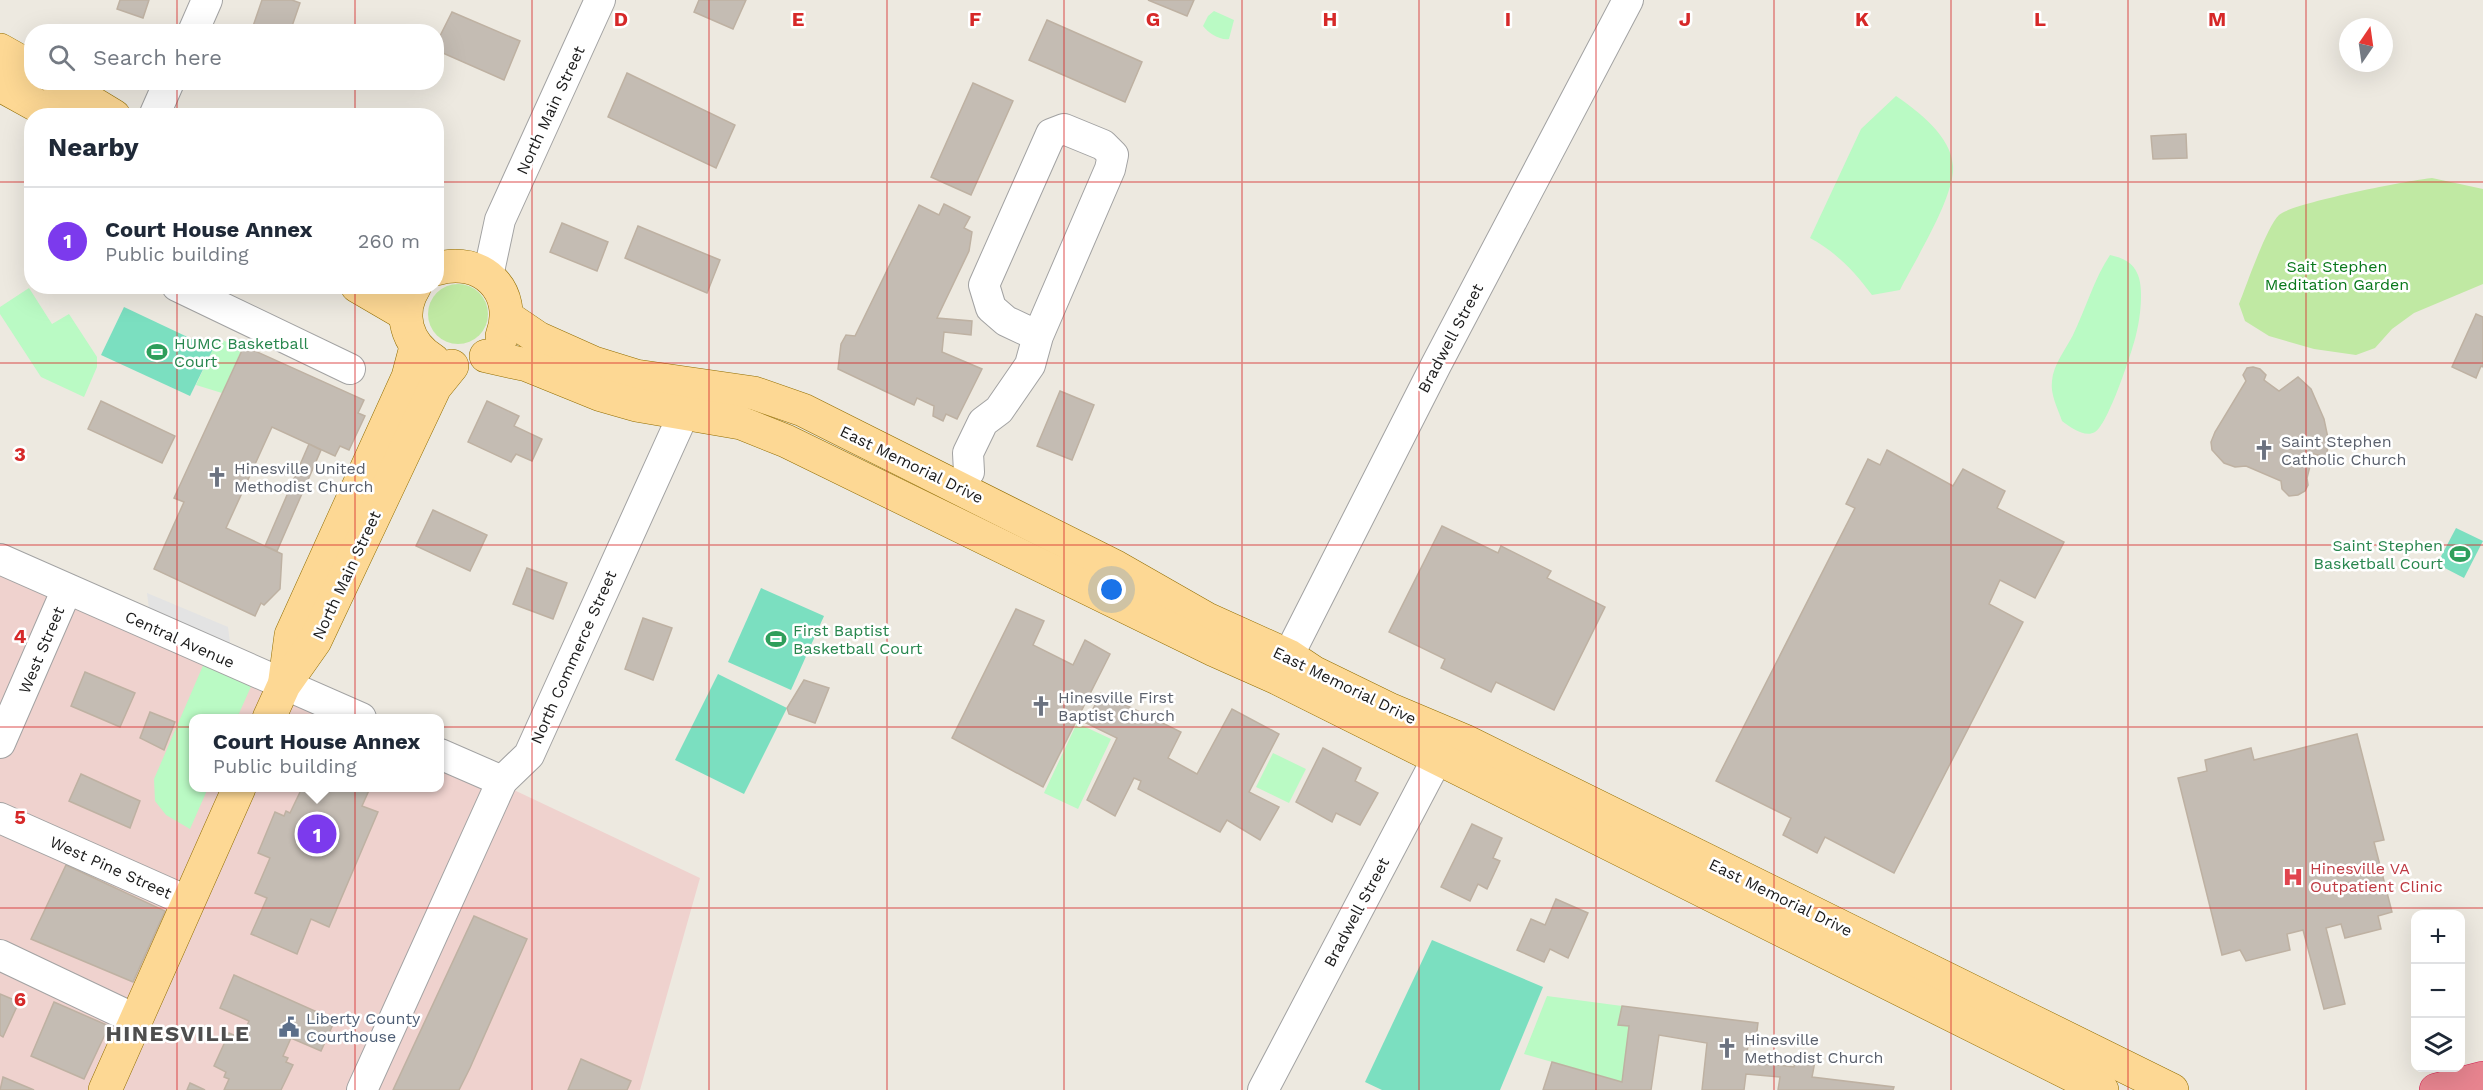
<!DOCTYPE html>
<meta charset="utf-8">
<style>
:root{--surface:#fff;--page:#f6f6f7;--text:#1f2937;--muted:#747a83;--line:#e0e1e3;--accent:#7c3aed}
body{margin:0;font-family:"Work Sans",sans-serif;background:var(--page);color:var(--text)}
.controls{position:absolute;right:18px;bottom:18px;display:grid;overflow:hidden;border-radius:12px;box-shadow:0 6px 24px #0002}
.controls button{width:54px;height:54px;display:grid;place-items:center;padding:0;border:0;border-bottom:2px solid var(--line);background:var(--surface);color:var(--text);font:30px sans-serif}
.compass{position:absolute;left:2339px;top:18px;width:54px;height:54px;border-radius:50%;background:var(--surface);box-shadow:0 6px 24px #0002;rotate:13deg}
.you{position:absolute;left:1112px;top:590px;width:21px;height:21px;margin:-15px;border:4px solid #fff;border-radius:50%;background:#1a73e8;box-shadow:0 0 0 9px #1a73e833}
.badge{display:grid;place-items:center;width:39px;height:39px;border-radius:50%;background:var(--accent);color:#fff;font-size:20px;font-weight:700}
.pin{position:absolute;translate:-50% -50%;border:3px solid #fff;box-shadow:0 2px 6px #0006}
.popup{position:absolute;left:189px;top:714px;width:255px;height:78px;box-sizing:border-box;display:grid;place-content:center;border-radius:12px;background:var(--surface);filter:drop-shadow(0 2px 4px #0005);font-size:20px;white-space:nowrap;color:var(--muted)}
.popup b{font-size:22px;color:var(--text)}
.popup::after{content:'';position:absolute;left:50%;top:100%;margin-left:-12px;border:12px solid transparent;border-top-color:var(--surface)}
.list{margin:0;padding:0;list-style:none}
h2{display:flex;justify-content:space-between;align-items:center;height:78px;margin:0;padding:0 24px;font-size:26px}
h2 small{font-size:20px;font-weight:400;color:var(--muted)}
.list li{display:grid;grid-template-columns:39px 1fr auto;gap:18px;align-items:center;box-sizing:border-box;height:108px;padding:0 24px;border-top:2px solid var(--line)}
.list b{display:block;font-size:22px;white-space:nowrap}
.list p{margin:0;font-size:20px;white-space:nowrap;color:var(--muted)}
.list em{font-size:20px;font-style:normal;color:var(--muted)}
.icon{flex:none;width:33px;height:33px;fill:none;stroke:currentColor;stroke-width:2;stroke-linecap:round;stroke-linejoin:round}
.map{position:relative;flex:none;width:2483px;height:1090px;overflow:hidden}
.search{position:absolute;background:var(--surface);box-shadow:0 6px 24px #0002;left:24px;top:24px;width:420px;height:66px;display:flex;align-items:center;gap:15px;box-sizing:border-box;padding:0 21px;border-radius:24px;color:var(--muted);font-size:22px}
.panel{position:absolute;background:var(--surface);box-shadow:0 6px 24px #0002;left:24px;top:108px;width:420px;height:186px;border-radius:24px}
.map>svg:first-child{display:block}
</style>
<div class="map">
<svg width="2483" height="1090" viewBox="0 0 2483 1090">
<rect width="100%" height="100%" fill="#ede9e0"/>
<path fill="#efd2ce" d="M 0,565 L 351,718 L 194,718 L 194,788 L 440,788 L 440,757 L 514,790 L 700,878 L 640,1090 L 0,1090 Z"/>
<g fill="#c0e9a3">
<path d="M 2432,178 L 2483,189 L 2483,284 L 2414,313 L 2392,329 L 2375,348 L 2356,355 L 2314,349 L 2269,336 L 2245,321 L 2239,304 C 2247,284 2266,228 2279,215 C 2292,203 2410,180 2432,178 Z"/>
<circle cx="458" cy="314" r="30"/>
</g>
<g fill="#bafac4">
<path d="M 1214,11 L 1234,20 L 1229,39 C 1221,41 1208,33 1203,26 L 1208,16 Z"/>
<path d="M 1896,96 C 1919,112 1951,136 1953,166 C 1955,197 1915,260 1900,290 L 1872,295 C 1854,271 1836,252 1810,238 L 1861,129 Z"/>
<path d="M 2110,255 C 2123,258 2133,262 2138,275 C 2144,290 2140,320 2136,335 C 2132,352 2108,425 2095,432 C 2085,438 2070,427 2062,421 C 2058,409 2050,394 2052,381 C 2053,365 2066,349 2073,335 C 2086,308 2094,279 2110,255 Z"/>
<path d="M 29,288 L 52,324 L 69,314 L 97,357 L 97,367 L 84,397 L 41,377 L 0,314 L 0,307 Z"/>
<path d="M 218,338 L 242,349 L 222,393 L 196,385 Z"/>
<path d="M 205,661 L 253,682 L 237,718 L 194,718 L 194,788 L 208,788 L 190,829 L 166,815 L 155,801 L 154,779 Z"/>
<path d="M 1077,723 L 1111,739 L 1078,809 L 1044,793 Z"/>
<path d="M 1273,753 L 1306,769 L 1289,803 L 1256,787 Z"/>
<path d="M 1547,996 L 1622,1006 L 1619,1025 L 1629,1026 L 1622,1082 L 1524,1054 Z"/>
</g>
<g fill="#7bdfc0">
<path d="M 124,307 L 213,349 L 190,396 L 101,355 Z"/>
<path d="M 2456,528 L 2483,541 L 2464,578 L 2437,564 Z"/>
<path d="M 761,588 L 824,616 L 791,690 L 728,662 Z"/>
<path d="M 718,674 L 787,708 L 744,794 L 675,760 Z"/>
<path d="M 1432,940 L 1543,987 L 1500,1090 L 1382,1090 L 1365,1082 Z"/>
</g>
<path fill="#e3e3e3" d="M 147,593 L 228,627 L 230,643 L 149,609 Z"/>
<g fill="#c4bcb3" stroke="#beb1a2" stroke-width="1.5">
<path d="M 120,0 L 149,0 L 143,18 L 117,9 Z"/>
<path d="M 262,0 L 292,0 L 300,3 L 290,32 L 251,32 Z"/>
<path d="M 699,0 L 746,0 L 733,29 L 694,12 Z"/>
<path d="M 1148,0 L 1194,0 L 1187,16 Z"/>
<path d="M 452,12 L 520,41 L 504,80 L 436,50 L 436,44 Z"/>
<path d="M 1047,20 L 1142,62 L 1125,102 L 1029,60 Z"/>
<path d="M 627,73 L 735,125 L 716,168 L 608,117 Z"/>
<path d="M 973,83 L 1013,101 L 971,195 L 931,177 Z"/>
<path d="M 2186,134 L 2187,158 L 2153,159 L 2151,136 Z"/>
<path d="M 944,204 L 970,217 L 964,228 L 972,232 L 969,251 L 937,318 L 972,321 L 971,335 L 944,332 L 942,352 L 982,369 L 957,419 L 946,414 L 943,421 L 933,416 L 934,406 L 917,398 L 914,405 L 838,369 L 841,344 L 846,335 L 855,336 L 919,205 L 939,215 Z"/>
<path d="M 562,223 L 608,242 L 597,271 L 550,252 Z"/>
<path d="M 638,226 L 720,260 L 707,293 L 625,258 Z"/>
<path d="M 2476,314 L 2483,317 L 2483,367 L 2481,366 L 2476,378 L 2452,367 Z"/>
<path d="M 244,346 L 364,400 L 358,413 L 365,416 L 349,450 L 340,446 L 335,456 L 272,427 L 226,528 L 282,554 L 280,589 L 264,605 L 261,603 L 255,616 L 154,569 L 184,502 L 174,498 Z"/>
<path d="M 2253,367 L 2260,369 L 2266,375 L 2264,380 L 2279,391 L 2298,377 L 2311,389 L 2324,419 L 2328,438 L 2327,457 L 2313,454 L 2307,478 L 2308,485 L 2305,491 L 2298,495 L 2289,496 L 2282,489 L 2281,481 L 2246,466 L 2235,467 L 2224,463 L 2212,450 L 2211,442 L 2215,432 L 2246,381 L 2243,375 L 2247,368 Z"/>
<path d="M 1060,391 L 1094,405 L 1072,460 L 1037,446 Z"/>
<path d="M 101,401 L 175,436 L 162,463 L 88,429 Z"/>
<path d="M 487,401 L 519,416 L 514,426 L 542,439 L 532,461 L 516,454 L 511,462 L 468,442 Z"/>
<path d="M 309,444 L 321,450 L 277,551 L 265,546 Z"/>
<path d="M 1887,450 L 1953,486 L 1963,469 L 2005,491 L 1997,508 L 2064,542 L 2035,598 L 2000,580 L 1989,604 L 2023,622 L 1894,873 L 1825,837 L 1817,853 L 1783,835 L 1791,818 L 1716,781 L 1855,508 L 1846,504 L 1868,459 L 1880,465 Z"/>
<path d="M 433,510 L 487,535 L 470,571 L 416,546 Z"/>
<path d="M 1442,526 L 1498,553 L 1501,546 L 1551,571 L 1547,578 L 1605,607 L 1554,710 L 1496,682 L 1491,692 L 1441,668 L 1445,659 L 1389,632 Z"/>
<path d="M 527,568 L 567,583 L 553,619 L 513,604 Z"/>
<path d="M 1016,609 L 1044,621 L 1033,645 L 1073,665 L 1085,640 L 1110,654 L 1043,787 L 952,738 Z"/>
<path d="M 643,618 L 672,628 L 653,680 L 625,669 Z"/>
<path d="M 85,672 L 135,693 L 120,727 L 71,706 Z"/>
<path d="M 804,680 L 829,688 L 815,723 L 789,714 L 787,708 Z"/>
<path d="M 1101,693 L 1181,732 L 1168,758 L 1197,774 L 1232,709 L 1279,734 L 1249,792 L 1279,807 L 1260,840 L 1227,820 L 1220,832 L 1138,789 L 1141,781 L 1134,778 L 1115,816 L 1087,800 L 1117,738 L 1086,723 Z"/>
<path d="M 150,712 L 175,722 L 164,750 L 140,738 Z"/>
<path d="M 2357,734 L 2384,840 L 2374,842 L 2392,912 L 2378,916 L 2381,929 L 2345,938 L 2341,924 L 2326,928 L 2345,1004 L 2324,1009 L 2303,930 L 2287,934 L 2290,950 L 2246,961 L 2240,950 L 2222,955 L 2178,778 L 2207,771 L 2205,760 L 2251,748 L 2254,760 Z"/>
<path d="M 1323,748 L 1361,768 L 1355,781 L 1378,793 L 1360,825 L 1336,813 L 1332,822 L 1296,802 Z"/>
<path d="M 81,774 L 140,801 L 130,828 L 69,801 Z"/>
<path d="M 302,788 L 370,788 L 362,806 L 378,812 L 329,927 L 311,919 L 297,954 L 251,934 L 267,898 L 255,893 L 270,858 L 258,853 L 275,812 L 284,816 L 286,811 L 290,813 Z"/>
<path d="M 1472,824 L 1502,838 L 1493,858 L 1500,861 L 1487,889 L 1478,884 L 1470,901 L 1441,887 Z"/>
<path d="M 66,865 L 165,911 L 133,982 L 31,939 Z"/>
<path d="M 1556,899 L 1588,913 L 1568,958 L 1550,949 L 1544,962 L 1517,950 L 1531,919 L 1545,925 Z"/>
<path d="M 474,916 L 527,939 L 470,1068 L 459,1090 L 393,1090 Z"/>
<path d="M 234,975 L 335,1020 L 321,1051 L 291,1038 L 283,1056 L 288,1058 L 286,1062 L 293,1065 L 281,1090 L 224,1090 L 229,1079 L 224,1077 L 226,1072 L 214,1066 L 229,1033 L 236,1036 L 238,1033 L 243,1035 L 249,1021 L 220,1008 Z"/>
<path d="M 0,994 L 19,1002 L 3,1037 L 0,1035 Z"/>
<path d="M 54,1002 L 109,1026 L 84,1079 L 31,1056 Z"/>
<path d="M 1622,1006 L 1758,1023 L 1755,1046 L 1748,1045 L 1746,1061 L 1794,1067 L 1796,1054 L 1816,1056 L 1812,1077 L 1894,1087 L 1893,1090 L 1778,1090 L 1780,1077 L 1746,1074 L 1744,1090 L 1702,1090 L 1707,1043 L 1659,1035 L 1651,1090 L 1543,1090 L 1552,1062 L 1622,1082 L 1629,1026 L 1618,1025 Z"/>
<path d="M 581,1059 L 631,1081 L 627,1090 L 568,1090 Z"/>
<path d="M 3,1077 L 34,1090 L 0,1090 Z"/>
<path d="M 190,1083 L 205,1090 L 187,1090 Z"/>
</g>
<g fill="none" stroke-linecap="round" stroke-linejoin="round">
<g stroke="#a2a2a2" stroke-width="32">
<g id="minor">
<path d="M 193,32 L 207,0"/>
<path d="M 154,116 L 169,82"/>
<path d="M 488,276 L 500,220 L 600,0"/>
<path d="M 177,286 L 350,369"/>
<path d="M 969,472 L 968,453 L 983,422 L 999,410 L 1030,365 L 1038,336 L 1006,321 L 991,308 L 984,285 L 1051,134 L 1064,129 L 1103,145 L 1113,155 L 1110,169 L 1038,336"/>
<path d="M 0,559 L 361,718"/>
<path d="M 1277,678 L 1436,365 L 1628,0"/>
<path d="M 0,743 L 67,589"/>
<path d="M 440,754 L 502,781"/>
<path d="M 0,818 L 189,902"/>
<path d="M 0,955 L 137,1020"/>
<path d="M 362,1090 L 502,781 L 529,755 L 684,413"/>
<path d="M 1263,1090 L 1437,759 L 1451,738"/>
</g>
</g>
<g stroke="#916d00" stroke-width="34">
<g id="major">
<path d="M 0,50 L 32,68"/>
<path d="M 58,82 L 114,116"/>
<path d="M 0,85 L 56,116"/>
<path d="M 436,269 C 481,255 519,291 502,336"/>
<path d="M 357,286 L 405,314"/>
<path d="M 415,286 C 397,314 407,344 433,360"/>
<path d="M 507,317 L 538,338 L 594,363 L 636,376 L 754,393 L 803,410 L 1116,567 L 1207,619 L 1289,656 L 1313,672 L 1391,710 L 1467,742 L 2172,1090"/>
<path d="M 486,356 L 527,365 L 601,395 L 636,405 L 741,423 L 786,441 L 1214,650 L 1277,678 L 2102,1090"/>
<path d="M 285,680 L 291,635 L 408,377 L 416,347"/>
<path d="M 269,718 L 284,685 L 315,641 L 435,387 L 452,366"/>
<path d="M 105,1090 L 239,788"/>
</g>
</g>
<g stroke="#d72050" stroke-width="34">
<path id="highway" d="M 2436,1090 L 2483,1078"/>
</g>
<use href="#minor" stroke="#fff" stroke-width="30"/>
<use href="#major" stroke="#fdd894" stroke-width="33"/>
<use href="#highway" stroke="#e7848f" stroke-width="33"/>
</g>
<path fill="none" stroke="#d62828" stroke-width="1.5" stroke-opacity="0.55" d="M 177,0 L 177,32M 355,0 L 355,32M 532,0 L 532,1090M 709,0 L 709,1090M 887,0 L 887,1090M 1064,0 L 1064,1090M 1242,0 L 1242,1090M 1419,0 L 1419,1090M 1596,0 L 1596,1090M 1774,0 L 1774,1090M 1951,0 L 1951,1090M 2128,0 L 2128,1090M 2306,0 L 2306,1090M 177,82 L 177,116M 355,82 L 355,116M 0,182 L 32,182M 436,182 L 2483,182M 177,286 L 177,1090M 355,286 L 355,1090M 0,363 L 2483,363M 0,545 L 2483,545M 0,727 L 2483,727M 0,908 L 2483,908"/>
<defs>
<g id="stadium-bare" transform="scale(1.62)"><path d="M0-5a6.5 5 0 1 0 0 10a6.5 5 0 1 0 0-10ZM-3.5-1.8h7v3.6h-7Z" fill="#2e9e5b" stroke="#fff" stroke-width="2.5" paint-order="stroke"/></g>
<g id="church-bare" transform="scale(1.62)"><path d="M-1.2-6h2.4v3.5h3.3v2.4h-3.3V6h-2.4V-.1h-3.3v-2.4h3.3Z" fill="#6b7280" stroke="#fff" stroke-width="2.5" paint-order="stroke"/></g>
<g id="hospital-bare" transform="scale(1.62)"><path d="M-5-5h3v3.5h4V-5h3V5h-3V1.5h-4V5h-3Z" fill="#e0444e" stroke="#fff" stroke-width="2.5" paint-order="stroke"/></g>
<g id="civic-bare" transform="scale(1.62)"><path d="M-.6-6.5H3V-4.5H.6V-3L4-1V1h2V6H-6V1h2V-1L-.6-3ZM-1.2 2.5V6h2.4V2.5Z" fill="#5c6f8a" stroke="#fff" stroke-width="2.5" paint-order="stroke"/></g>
</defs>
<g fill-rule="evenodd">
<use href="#stadium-bare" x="157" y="352"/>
<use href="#church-bare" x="2264" y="450"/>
<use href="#church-bare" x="217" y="477"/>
<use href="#stadium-bare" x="2460" y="554"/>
<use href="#stadium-bare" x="776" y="639"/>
<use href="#church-bare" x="1041" y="706"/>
<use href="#hospital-bare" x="2293" y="877"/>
<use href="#civic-bare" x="289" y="1027"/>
<use href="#church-bare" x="1727" y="1048"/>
</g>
<g text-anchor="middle" stroke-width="5" stroke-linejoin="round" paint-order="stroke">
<g font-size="16" fill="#1b1b1b" stroke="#fff">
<text transform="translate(550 110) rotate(-65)" y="6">North Main Street</text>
<text transform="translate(1450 338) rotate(-62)" y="6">Bradwell Street</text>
<text transform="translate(912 464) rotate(26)" y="6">East Memorial Drive</text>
<text transform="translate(346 575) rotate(-65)" y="6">North Main Street</text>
<text transform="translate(180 639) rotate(24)" y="6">Central Avenue</text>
<text transform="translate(41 650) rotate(-67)" y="6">West Street</text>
<text transform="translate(573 657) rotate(-66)" y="6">North Commerce Street</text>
<text transform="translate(1345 685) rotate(26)" y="6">East Memorial Drive</text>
<text transform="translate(111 867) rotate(24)" y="6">West Pine Street</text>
<text transform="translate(1781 897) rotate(26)" y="6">East Memorial Drive</text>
<text transform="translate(1356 912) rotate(-62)" y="6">Bradwell Street</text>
</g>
<g font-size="16" fill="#09781b" stroke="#fff">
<text x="2337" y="272">Sait Stephen<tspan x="2337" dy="18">Meditation Garden</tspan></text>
</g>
<g font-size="16" fill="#27864d" stroke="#fff" text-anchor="start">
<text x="174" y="349">HUMC Basketball<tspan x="174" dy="18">Court</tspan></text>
<text x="2443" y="551" text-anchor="end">Saint Stephen<tspan x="2443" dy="18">Basketball Court</tspan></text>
<text x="793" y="636">First Baptist<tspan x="793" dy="18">Basketball Court</tspan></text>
</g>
<g font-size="16" fill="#5b616d" stroke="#fff" text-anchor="start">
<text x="2281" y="447">Saint Stephen<tspan x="2281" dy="18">Catholic Church</tspan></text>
<text x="234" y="474">Hinesville United<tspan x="234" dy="18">Methodist Church</tspan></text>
<text x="1058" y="703">Hinesville First<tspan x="1058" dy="18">Baptist Church</tspan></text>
<text x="1744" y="1045">Hinesville<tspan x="1744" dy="18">Methodist Church</tspan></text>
</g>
<g font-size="16" fill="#be3a42" stroke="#fff" text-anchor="start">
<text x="2310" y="874">Hinesville VA<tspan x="2310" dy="18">Outpatient Clinic</tspan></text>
</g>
<g font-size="16" fill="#4e5e75" stroke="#fff" text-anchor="start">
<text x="306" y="1024">Liberty County<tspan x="306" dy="18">Courthouse</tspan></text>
</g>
<g font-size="22" font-weight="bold" letter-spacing="1.5" fill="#4e4e4e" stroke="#fff">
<text x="178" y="1041">HINESVILLE</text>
</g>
</g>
<g font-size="20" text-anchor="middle" font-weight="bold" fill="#d62828" stroke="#fff" stroke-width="5" stroke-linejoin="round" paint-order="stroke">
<text x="621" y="26">D</text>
<text x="798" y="26">E</text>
<text x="975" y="26">F</text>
<text x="1153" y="26">G</text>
<text x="1330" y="26">H</text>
<text x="1508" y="26">I</text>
<text x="1685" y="26">J</text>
<text x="1862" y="26">K</text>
<text x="2040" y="26">L</text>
<text x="2217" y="26">M</text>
<text x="20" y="461">3</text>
<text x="20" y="643">4</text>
<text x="20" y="824">5</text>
<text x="20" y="1006">6</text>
</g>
</svg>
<div class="controls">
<button>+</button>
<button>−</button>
<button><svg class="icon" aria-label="layers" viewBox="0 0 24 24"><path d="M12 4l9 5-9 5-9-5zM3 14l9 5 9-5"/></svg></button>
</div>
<svg class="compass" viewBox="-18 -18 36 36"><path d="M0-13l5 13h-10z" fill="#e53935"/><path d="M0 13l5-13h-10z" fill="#747a83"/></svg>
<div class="you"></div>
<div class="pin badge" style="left:317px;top:834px">1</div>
<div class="popup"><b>Court House Annex</b>Public building</div>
<div class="search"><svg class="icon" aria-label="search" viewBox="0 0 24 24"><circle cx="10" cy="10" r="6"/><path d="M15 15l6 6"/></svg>Search here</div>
<section class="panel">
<h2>Nearby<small></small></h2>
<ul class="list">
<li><span class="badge">1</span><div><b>Court House Annex</b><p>Public building</p></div><em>260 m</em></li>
</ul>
</section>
</div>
